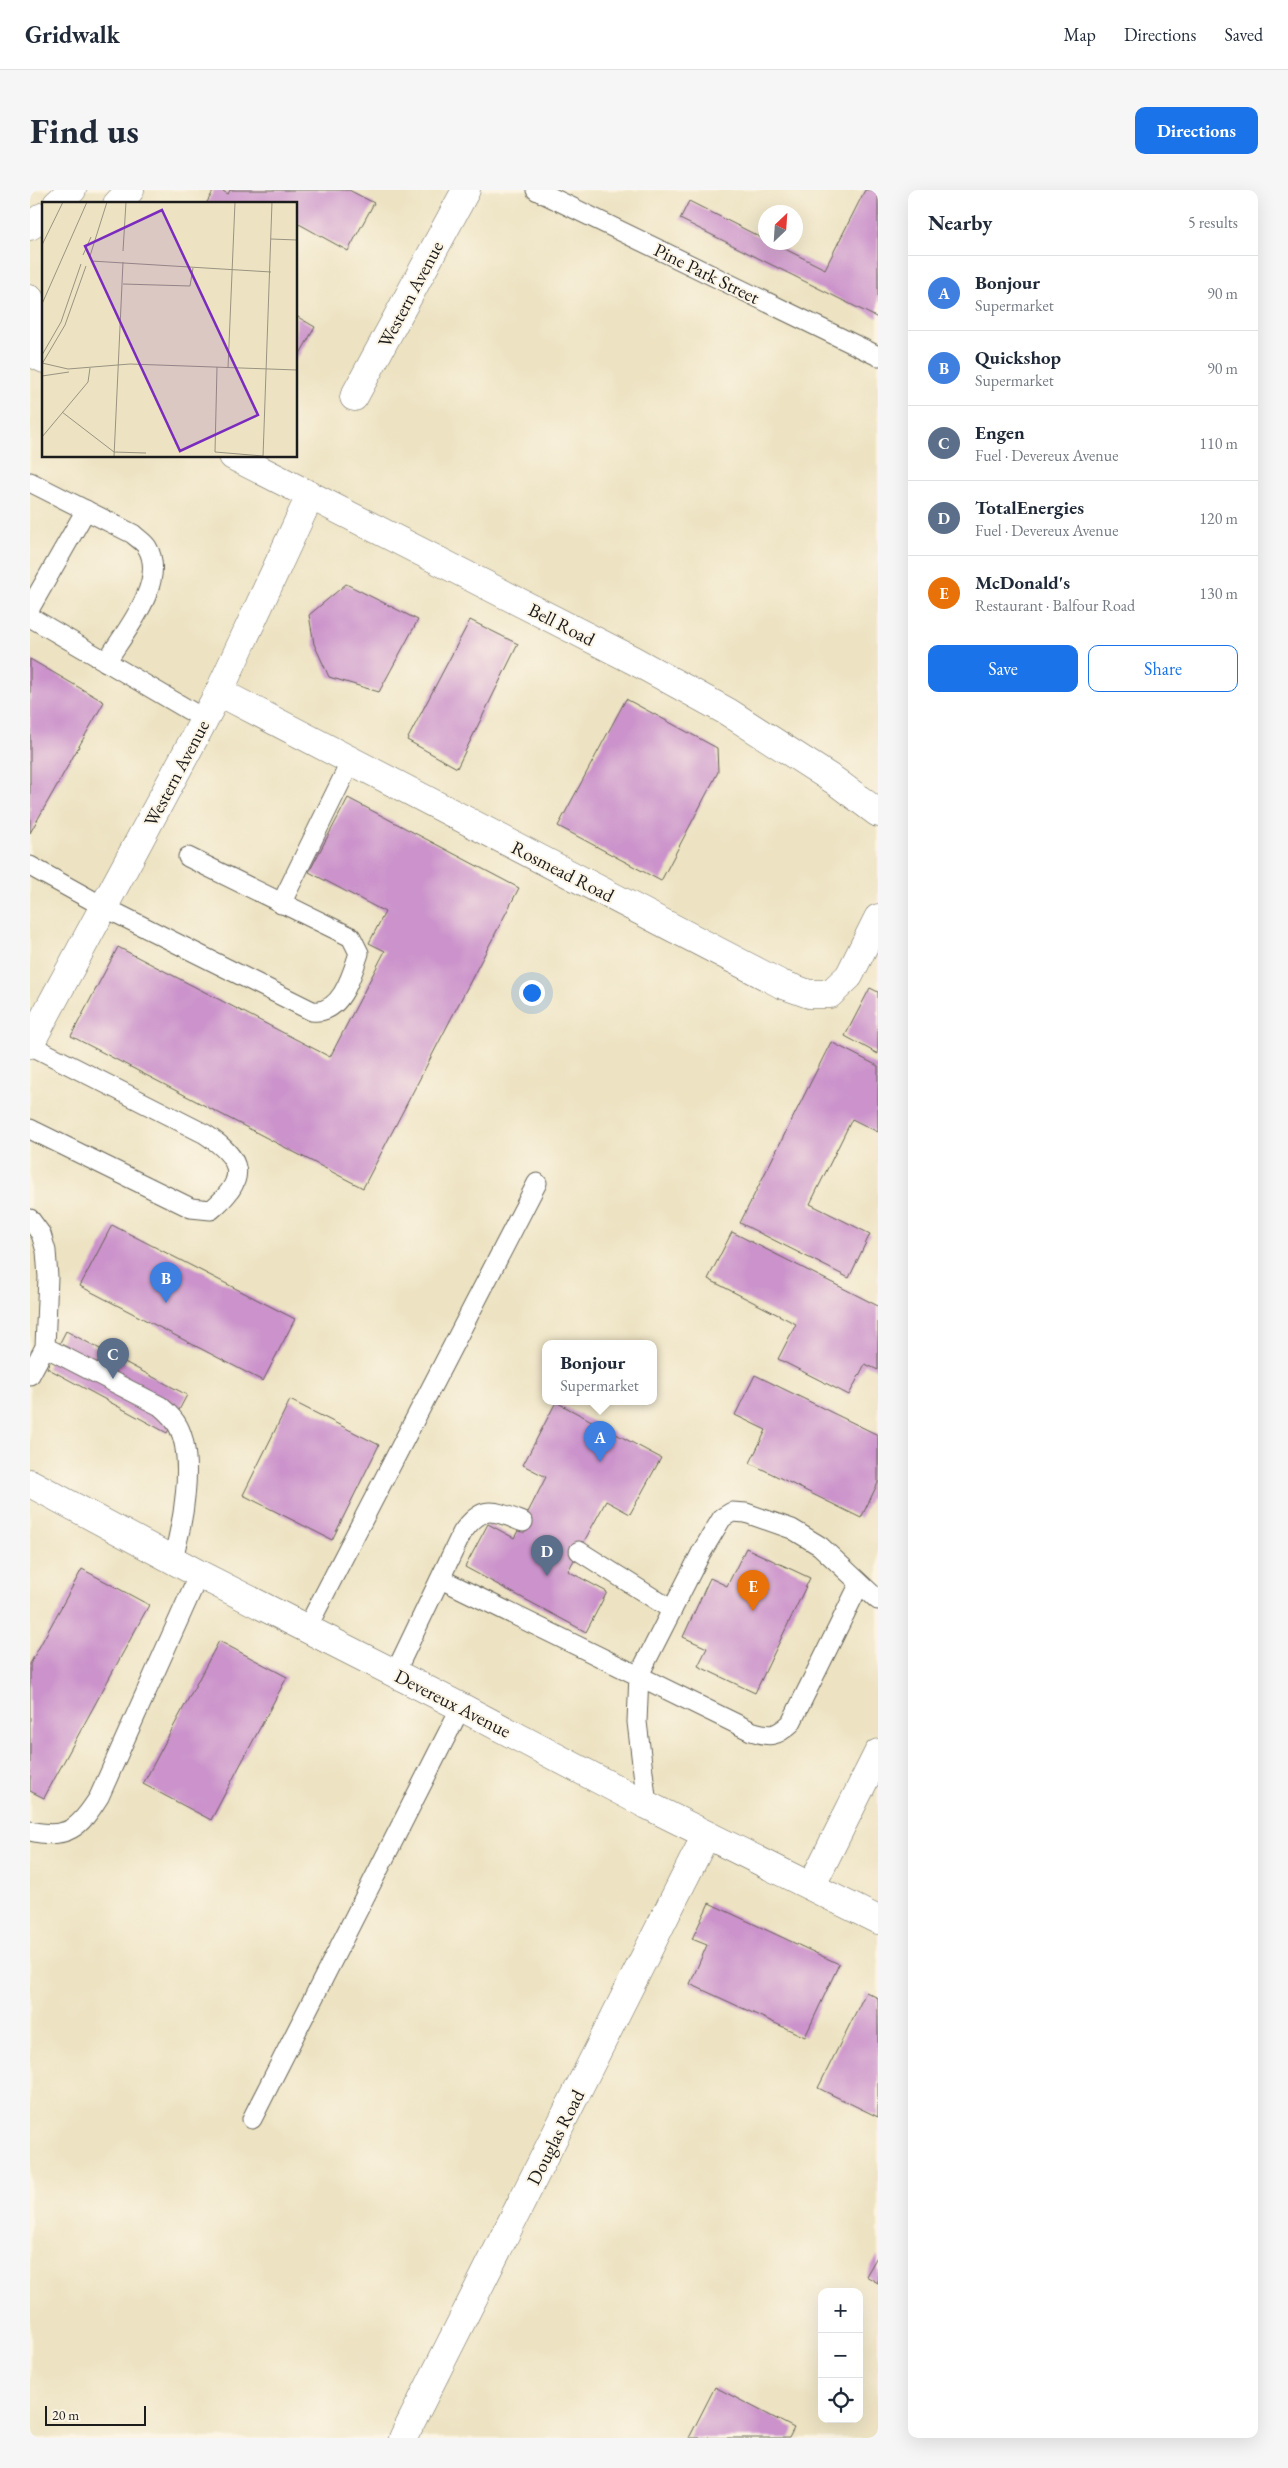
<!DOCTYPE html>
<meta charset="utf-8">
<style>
:root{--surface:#fff;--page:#f6f6f7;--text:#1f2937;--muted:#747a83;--line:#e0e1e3;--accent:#1a73e8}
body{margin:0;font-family:"EB Garamond",serif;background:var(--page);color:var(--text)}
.controls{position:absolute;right:15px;bottom:15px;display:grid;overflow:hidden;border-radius:10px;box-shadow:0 5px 20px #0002}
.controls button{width:45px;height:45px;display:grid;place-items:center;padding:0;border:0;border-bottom:1px solid var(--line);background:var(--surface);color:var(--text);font:25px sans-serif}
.compass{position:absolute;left:728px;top:15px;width:45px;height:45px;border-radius:50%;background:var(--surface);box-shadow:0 5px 20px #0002;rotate:25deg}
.scale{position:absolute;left:15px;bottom:12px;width:101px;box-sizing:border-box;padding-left:5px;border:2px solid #1c1c1c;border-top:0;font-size:14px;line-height:18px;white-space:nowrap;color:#1c1c1c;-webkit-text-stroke:4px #fcf5e5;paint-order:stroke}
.you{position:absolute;left:501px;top:802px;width:18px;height:18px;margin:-12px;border:4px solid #fff;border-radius:50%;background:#1a73e8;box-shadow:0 0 0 8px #1a73e833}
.badge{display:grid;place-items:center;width:32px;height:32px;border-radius:50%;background:var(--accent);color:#fff;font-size:16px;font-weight:700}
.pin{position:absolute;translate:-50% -41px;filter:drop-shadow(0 1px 2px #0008)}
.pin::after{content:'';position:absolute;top:26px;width:18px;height:15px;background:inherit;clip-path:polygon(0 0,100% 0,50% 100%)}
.popup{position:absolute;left:512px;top:1150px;width:115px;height:65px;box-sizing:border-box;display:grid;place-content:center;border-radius:10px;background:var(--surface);filter:drop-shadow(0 1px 4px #0005);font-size:16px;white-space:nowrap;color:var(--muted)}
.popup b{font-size:19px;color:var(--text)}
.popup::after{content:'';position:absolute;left:50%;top:100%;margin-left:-10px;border:10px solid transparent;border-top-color:var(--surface)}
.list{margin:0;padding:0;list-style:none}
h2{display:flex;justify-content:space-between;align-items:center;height:65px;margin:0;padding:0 20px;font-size:21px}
h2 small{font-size:16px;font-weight:400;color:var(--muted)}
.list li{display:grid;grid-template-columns:32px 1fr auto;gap:15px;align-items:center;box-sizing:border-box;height:75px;padding:0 20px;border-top:1px solid var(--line)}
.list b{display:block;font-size:19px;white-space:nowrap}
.list p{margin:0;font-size:16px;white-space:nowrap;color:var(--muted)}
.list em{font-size:16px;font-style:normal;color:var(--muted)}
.actions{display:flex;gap:10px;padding:15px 20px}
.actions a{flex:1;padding:11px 0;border:1px solid var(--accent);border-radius:10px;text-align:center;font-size:18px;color:var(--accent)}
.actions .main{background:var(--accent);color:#fff}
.icon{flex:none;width:28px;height:28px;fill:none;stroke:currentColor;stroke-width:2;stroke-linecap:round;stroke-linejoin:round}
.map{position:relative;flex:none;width:848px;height:2248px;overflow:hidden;border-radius:10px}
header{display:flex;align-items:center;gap:30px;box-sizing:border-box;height:70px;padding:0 25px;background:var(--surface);border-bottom:1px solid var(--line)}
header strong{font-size:24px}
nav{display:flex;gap:28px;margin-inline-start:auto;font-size:18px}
.intro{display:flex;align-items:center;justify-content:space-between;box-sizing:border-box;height:120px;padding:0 30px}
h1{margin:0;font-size:35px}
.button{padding:12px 22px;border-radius:10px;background:var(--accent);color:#fff;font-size:18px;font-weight:700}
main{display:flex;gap:30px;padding:0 30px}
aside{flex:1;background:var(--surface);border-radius:10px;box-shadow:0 5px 20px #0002}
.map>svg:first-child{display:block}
</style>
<header>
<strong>Gridwalk</strong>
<nav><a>Map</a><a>Directions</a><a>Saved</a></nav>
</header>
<div class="intro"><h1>Find us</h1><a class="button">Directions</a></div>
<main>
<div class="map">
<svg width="848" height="2248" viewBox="0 0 848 2248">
<rect width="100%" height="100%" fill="#fcf5e5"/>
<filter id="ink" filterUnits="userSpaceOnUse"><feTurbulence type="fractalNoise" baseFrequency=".02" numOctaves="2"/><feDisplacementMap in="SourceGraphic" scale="10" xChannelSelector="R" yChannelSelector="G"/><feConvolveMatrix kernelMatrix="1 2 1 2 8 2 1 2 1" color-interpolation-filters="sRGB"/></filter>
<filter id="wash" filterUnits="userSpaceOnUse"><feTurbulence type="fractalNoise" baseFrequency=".0096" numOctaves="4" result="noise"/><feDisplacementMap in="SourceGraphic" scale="20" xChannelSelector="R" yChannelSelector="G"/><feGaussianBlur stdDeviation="1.12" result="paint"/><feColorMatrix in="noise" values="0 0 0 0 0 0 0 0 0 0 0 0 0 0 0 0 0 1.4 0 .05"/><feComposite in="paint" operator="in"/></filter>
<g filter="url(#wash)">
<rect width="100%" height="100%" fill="#ede3c3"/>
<g id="blocks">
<g fill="#cb92cb">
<path d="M 184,0 L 191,0 L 198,4 L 200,0 L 319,0 L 344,13 L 318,61 L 269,34 L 266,39 L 266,14 L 176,14 Z"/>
<path d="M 835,0 L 848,0 L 848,128 L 650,29 L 659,11 L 736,50 L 736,52 L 741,52 L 795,79 Z"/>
<path d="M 266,126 L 285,137 L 266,171 Z"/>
<path d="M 316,394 L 388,430 L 349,502 L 299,487 L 284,454 L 279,425 Z"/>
<path d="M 440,430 L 488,454 L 427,578 L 377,550 Z"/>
<path d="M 0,469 L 74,512 L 0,643 Z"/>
<path d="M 596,509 L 687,558 L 688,582 L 631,691 L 528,636 Z"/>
<path d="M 318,608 L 489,698 L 333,998 L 41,846 L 88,757 L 300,867 L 355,761 L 339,753 L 355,722 L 279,682 Z"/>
<path d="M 840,798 L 848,802 L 848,864 L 815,846 Z"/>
<path d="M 801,852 L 848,876 L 848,942 L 822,929 L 780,1014 L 840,1044 L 819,1088 L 710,1033 Z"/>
<path d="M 82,1035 L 265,1129 L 233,1191 L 50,1096 Z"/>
<path d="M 702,1042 L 848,1116 L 848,1180 L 835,1174 L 819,1205 L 748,1169 L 766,1134 L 678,1089 Z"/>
<path d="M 36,1141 L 157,1205 L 137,1243 L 17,1178 Z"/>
<path d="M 725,1185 L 848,1245 L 848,1293 L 831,1328 L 720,1273 L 736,1240 L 705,1225 Z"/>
<path d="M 260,1210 L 349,1255 L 302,1350 L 213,1305 Z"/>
<path d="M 526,1212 L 631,1268 L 600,1324 L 576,1311 L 538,1381 L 577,1402 L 556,1442 L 435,1377 L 458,1334 L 484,1348 L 493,1332 L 516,1287 L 493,1275 Z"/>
<path d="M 716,1358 L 780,1388 L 725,1503 L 668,1476 L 677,1458 L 653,1447 L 680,1388 L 697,1396 Z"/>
<path d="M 52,1379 L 119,1415 L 14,1608 L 0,1601 L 0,1474 Z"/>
<path d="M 189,1451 L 257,1487 L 181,1630 L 113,1594 Z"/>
<path d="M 679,1713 L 809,1774 L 775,1847 L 660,1794 L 677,1755 L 662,1749 Z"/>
<path d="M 836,1802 L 848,1808 L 848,1927 L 788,1898 Z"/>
<path d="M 848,2065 L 848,2093 L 836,2086 Z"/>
<path d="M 685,2197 L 764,2238 L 759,2248 L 659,2248 Z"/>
</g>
</g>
</g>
<g filter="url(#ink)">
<use href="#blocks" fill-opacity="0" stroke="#656256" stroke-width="1"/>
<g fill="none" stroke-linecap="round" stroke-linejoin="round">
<g stroke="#656256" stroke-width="21">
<g id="service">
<path d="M 506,0 L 848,166"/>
<path d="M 0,292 L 103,344 C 107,348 114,352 117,357 C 138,392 94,443 76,472"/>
<path d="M 0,418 L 56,320"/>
<path d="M 0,427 L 174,529"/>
<path d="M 0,676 L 74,717 L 282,821 C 311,825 322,785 329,763 L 321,747 L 158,667"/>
<path d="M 251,714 L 321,571"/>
<path d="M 0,855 L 175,944 C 213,969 219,989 181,1020 L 161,1018 L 0,939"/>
<path d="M 0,1029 L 11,1044 L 16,1061 L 18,1087 L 15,1157 L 0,1185"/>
<path d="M 15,1157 L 130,1216 C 137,1222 143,1227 148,1236 C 165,1268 153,1336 142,1370"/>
<path d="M 549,1361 L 642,1420"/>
<path d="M 411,1389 L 721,1541 C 740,1547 746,1547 761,1533 L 829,1395"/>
<path d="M 277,1438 L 507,993"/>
<path d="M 365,1483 L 432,1343 C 452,1314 463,1320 493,1332"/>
<path d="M 617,1615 L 607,1532 L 609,1485 L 671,1363 L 692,1328 L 702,1322 L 716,1323 L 762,1339 L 790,1356 L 848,1410"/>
<path d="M 0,1641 C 38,1650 50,1637 69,1607 L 169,1384"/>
<path d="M 222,1929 L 431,1517"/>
</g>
</g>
<g stroke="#656256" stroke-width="29">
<g id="minor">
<path d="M 0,162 L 14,169"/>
<path d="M 324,207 L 436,0"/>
<path d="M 203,266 L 603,470 L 698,522 L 805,591 L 848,623"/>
<path d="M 189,502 L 751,794 L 779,804 L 800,804 L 819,786 L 848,728"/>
<path d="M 0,854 L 189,502 L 280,306"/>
<path d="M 782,1695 L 848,1563"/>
<path d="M 373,2248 L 676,1645"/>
</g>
</g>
<g stroke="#656256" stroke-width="29">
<path id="secondary" d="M 0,1293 L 169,1384 L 431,1517 L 617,1615 L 848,1730"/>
</g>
<g stroke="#656256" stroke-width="29">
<g id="primary">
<path d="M 27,14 L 42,0"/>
<path d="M 87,14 L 100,0"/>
<path d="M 0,36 L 14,26"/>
<path d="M 0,109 L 4,131 L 0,149"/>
</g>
</g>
<use href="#service" stroke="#fff" stroke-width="19"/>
<use href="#minor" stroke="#fff" stroke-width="28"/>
<use href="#secondary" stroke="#fff" stroke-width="28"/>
<use href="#primary" stroke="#fff" stroke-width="28"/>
</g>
</g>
<g text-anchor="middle" stroke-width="4" stroke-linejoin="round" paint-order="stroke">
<g font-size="19" fill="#1c1c1c" stroke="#fcf5e5">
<text transform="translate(677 83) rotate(26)" y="7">Pine Park Street</text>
<text transform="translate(380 104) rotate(-62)" y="7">Western Avenue</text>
<text transform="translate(532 434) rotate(27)" y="7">Bell Road</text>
<text transform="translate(146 583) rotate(-62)" y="7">Western Avenue</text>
<text transform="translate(533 681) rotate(27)" y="7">Rosmead Road</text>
<text transform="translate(423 1513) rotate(27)" y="7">Devereux Avenue</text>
<text transform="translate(525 1947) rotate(-63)" y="7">Douglas Road</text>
</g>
</g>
<g transform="translate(12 12)">
<rect width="255" height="255" fill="#ede3c3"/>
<path fill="none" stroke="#999380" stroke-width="1" d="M 229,37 L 255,38M 0,43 L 21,0M 81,49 L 84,0M 41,53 L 49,35M 48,54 L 65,0M 49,59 L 229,70M 81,82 L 148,84 L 151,66M 0,102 L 45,0M 0,153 L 19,120 L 39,62M 0,161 L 26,167 L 88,162 L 255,168M 0,162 L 23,123 L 44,64M 175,165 L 173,250 L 221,254M 186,166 L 193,0M 0,174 L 27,170M 20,210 L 72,250 L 104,251M 0,235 L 46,180 L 48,166M 72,255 L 81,60M 221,255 L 230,0"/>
<path fill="#7b2cbf" fill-opacity="0.15" stroke="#7b2cbf" stroke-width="2.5" d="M 120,8 L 216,213 L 138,249 L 43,44 Z"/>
<rect width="255" height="255" fill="none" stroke="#1c1c1c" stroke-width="2.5"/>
</g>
</svg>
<div class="controls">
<button>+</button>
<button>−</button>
<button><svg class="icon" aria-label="locate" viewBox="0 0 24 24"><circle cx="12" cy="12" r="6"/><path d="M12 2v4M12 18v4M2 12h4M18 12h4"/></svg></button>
</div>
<svg class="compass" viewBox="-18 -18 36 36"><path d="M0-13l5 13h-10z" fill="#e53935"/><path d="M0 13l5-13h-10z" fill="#747a83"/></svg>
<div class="scale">20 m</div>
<div class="you"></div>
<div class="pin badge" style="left:570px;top:1272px;background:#3f7fe0">A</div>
<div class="popup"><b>Bonjour</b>Supermarket</div>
<div class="pin badge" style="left:136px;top:1113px;background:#3f7fe0">B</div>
<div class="pin badge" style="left:83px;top:1189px;background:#5c6f8a">C</div>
<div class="pin badge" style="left:517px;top:1386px;background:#5c6f8a">D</div>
<div class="pin badge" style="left:723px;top:1421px;background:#e8710a">E</div>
</div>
<aside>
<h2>Nearby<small>5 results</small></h2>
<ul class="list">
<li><span class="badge" style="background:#3f7fe0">A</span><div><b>Bonjour</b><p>Supermarket</p></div><em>90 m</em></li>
<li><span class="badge" style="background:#3f7fe0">B</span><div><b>Quickshop</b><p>Supermarket</p></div><em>90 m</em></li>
<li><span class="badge" style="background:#5c6f8a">C</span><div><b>Engen</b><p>Fuel · Devereux Avenue</p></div><em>110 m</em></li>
<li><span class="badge" style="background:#5c6f8a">D</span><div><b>TotalEnergies</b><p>Fuel · Devereux Avenue</p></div><em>120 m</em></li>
<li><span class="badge" style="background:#e8710a">E</span><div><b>McDonald's</b><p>Restaurant · Balfour Road</p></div><em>130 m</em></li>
</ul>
<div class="actions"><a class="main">Save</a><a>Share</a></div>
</aside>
</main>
